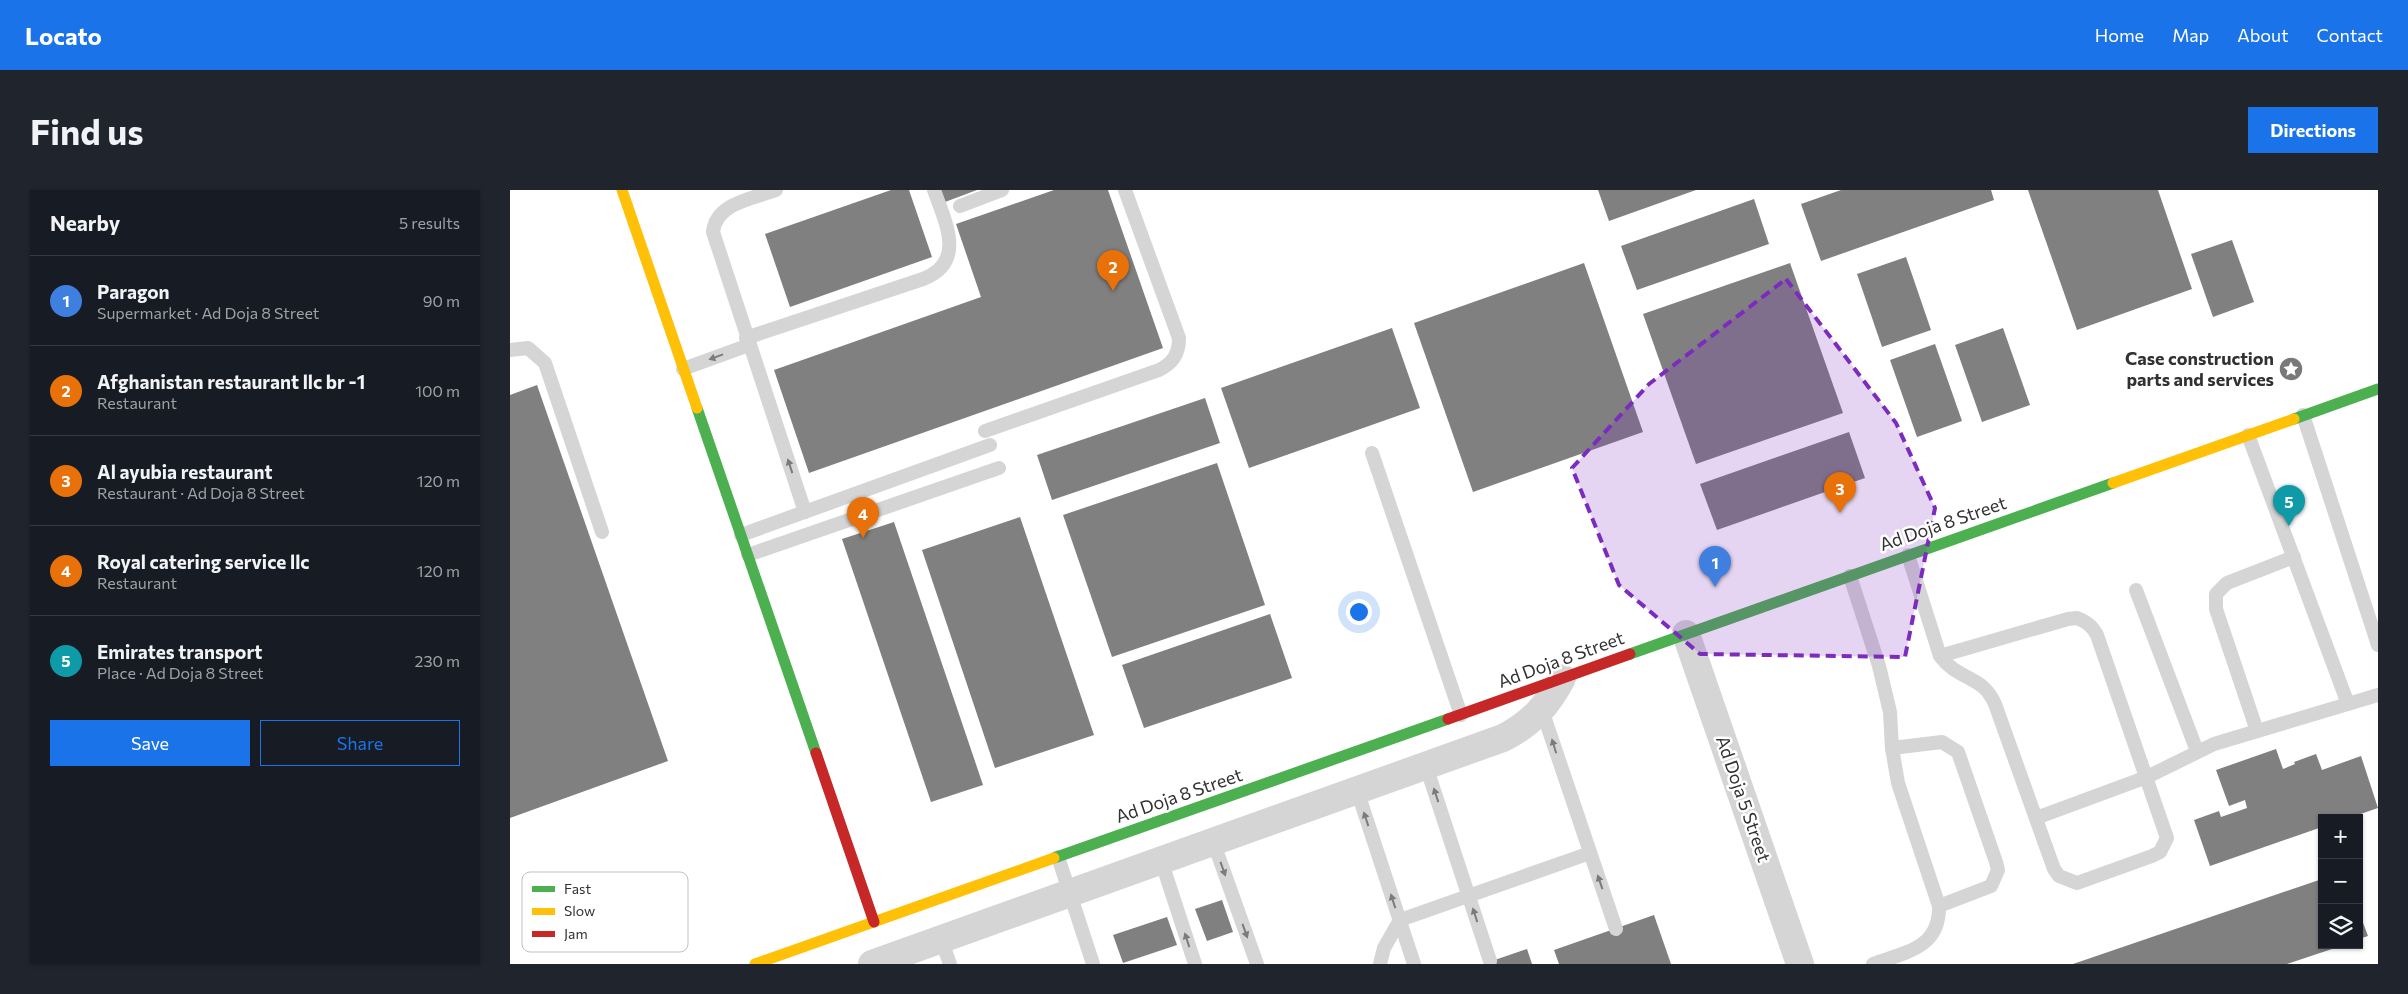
<!DOCTYPE html>
<meta charset="utf-8">
<style>
:root{--surface:#171b24;--page:#20242c;--text:#f1f3f6;--muted:#9ea1a6;--line:#363941;--accent:#1a73e8}
body{margin:0;font-family:Commissioner,sans-serif;background:var(--page);color:var(--text)}
.controls{position:absolute;right:15px;bottom:15px;display:grid;overflow:hidden;border-radius:0px;box-shadow:0 1px 4px #0004}
.controls button{width:45px;height:45px;display:grid;place-items:center;padding:0;border:0;border-bottom:1px solid var(--line);background:var(--surface);color:var(--text);font:25px sans-serif}
.you{position:absolute;left:848px;top:421px;width:18px;height:18px;margin:-12px;border:4px solid #fff;border-radius:50%;background:#1a73e8;box-shadow:0 0 0 8px #1a73e833}
.badge{display:grid;place-items:center;width:32px;height:32px;border-radius:50%;background:var(--accent);color:#fff;font-size:16px;font-weight:700}
.pin{position:absolute;translate:-50% -41px;filter:drop-shadow(0 1px 2px #0008)}
.pin::after{content:'';position:absolute;top:26px;width:18px;height:15px;background:inherit;clip-path:polygon(0 0,100% 0,50% 100%)}
.list{margin:0;padding:0;list-style:none}
h2{display:flex;justify-content:space-between;align-items:center;height:65px;margin:0;padding:0 20px;font-size:21px}
h2 small{font-size:16px;font-weight:400;color:var(--muted)}
.list li{display:grid;grid-template-columns:32px 1fr auto;gap:15px;align-items:center;box-sizing:border-box;height:90px;padding:0 20px;border-top:1px solid var(--line)}
.list b{display:block;font-size:19px;white-space:nowrap}
.list p{margin:0;font-size:16px;white-space:nowrap;color:var(--muted)}
.list em{font-size:16px;font-style:normal;color:var(--muted)}
.actions{display:flex;gap:10px;padding:15px 20px}
.actions a{flex:1;padding:11px 0;border:1px solid var(--accent);border-radius:0px;text-align:center;font-size:18px;color:var(--accent)}
.actions .main{background:var(--accent);color:#fff}
.icon{flex:none;width:28px;height:28px;fill:none;stroke:currentColor;stroke-width:2;stroke-linecap:round;stroke-linejoin:round}
.map{position:relative;flex:none;width:1868px;height:774px;overflow:hidden;border-radius:0px}
header{display:flex;align-items:center;gap:30px;box-sizing:border-box;height:70px;padding:0 25px;background:var(--accent);color:#fff}
header strong{font-size:24px}
nav{display:flex;gap:28px;margin-inline-start:auto;font-size:18px}
.intro{display:flex;align-items:center;justify-content:space-between;box-sizing:border-box;height:120px;padding:0 30px}
h1{margin:0;font-size:35px}
.button{padding:12px 22px;border-radius:0px;background:var(--accent);color:#fff;font-size:18px;font-weight:700}
main{display:flex;gap:30px;padding:0 30px}
aside{flex:1;background:var(--surface);border-radius:0px;box-shadow:0 1px 4px #0004}
.map>svg:first-child{display:block}
</style>
<header>
<strong>Locato</strong>
<nav><a>Home</a><a>Map</a><a>About</a><a>Contact</a></nav>
</header>
<div class="intro"><h1>Find us</h1><a class="button">Directions</a></div>
<main>
<aside>
<h2>Nearby<small>5 results</small></h2>
<ul class="list">
<li><span class="badge" style="background:#3f7fe0">1</span><div><b>Paragon</b><p>Supermarket · Ad Doja 8 Street</p></div><em>90 m</em></li>
<li><span class="badge" style="background:#e8710a">2</span><div><b>Afghanistan restaurant llc br -1</b><p>Restaurant</p></div><em>100 m</em></li>
<li><span class="badge" style="background:#e8710a">3</span><div><b>Al ayubia restaurant</b><p>Restaurant · Ad Doja 8 Street</p></div><em>120 m</em></li>
<li><span class="badge" style="background:#e8710a">4</span><div><b>Royal catering service llc</b><p>Restaurant</p></div><em>120 m</em></li>
<li><span class="badge" style="background:#0f9aa8">5</span><div><b>Emirates transport</b><p>Place · Ad Doja 8 Street</p></div><em>230 m</em></li>
</ul>
<div class="actions"><a class="main">Save</a><a>Share</a></div>
</aside>
<div class="map">
<svg width="1868" height="774" viewBox="0 0 1868 774">
<rect width="100%" height="100%" fill="#fff"/>
<g fill="#808080">
<path d="M 381,0 L 399,0 L 422,67 L 280,117 L 255,44 Z"/>
<path d="M 430,0 L 467,0 L 435,12 Z"/>
<path d="M 544,0 L 598,0 L 653,158 L 299,283 L 264,180 L 471,107 L 446,34 Z"/>
<path d="M 1088,0 L 1186,0 L 1099,31 Z"/>
<path d="M 1331,0 L 1481,0 L 1484,10 L 1311,71 L 1291,14 Z"/>
<path d="M 1518,0 L 1648,0 L 1682,99 L 1567,140 Z"/>
<path d="M 1244,9 L 1259,54 L 1127,100 L 1111,56 Z"/>
<path d="M 1722,50 L 1744,112 L 1703,127 L 1681,64 Z"/>
<path d="M 1396,67 L 1421,140 L 1372,157 L 1347,84 Z"/>
<path d="M 1074,73 L 1133,242 L 963,302 L 904,133 Z"/>
<path d="M 1280,73 L 1333,223 L 1186,274 L 1133,124 Z"/>
<path d="M 882,138 L 910,218 L 739,278 L 711,198 Z"/>
<path d="M 1493,138 L 1520,215 L 1472,232 L 1445,155 Z"/>
<path d="M 1425,154 L 1452,231 L 1407,247 L 1380,170 Z"/>
<path d="M 27,195 L 158,571 L 0,628 L 0,205 Z"/>
<path d="M 695,208 L 710,253 L 542,310 L 527,265 Z"/>
<path d="M 1339,242 L 1355,288 L 1207,340 L 1190,294 Z"/>
<path d="M 707,273 L 755,415 L 602,467 L 553,325 Z"/>
<path d="M 510,327 L 584,545 L 485,578 L 412,360 Z"/>
<path d="M 384,332 L 473,595 L 421,612 L 332,349 Z"/>
<path d="M 760,424 L 782,488 L 634,538 L 612,475 Z"/>
<path d="M 1766,559 L 1773,579 L 1785,574 L 1784,572 L 1806,564 L 1812,580 L 1851,566 L 1868,618 L 1839,628 L 1812,628 L 1812,637 L 1700,676 L 1684,630 L 1709,621 L 1711,627 L 1737,618 L 1735,610 L 1719,616 L 1706,580 Z"/>
<path d="M 1812,689 L 1812,755 L 1831,756 L 1777,774 L 1563,774 Z"/>
<path d="M 712,710 L 723,742 L 697,751 L 685,719 Z"/>
<path d="M 1849,722 L 1858,746 L 1849,749 Z"/>
<path d="M 1144,725 L 1161,774 L 1049,774 L 1044,760 Z"/>
<path d="M 657,727 L 667,755 L 613,773 L 603,745 Z"/>
<path d="M 1017,759 L 1022,774 L 973,774 Z"/>
</g>
<g fill="none" stroke-linecap="round" stroke-linejoin="round">
<g stroke="#d5d5d5" stroke-width="14">
<path d="M 266,0 C 242,9 206,13 203,42 L 295,322"/>
<path d="M 450,16 L 492,0"/>
<path d="M 236,148 L 413,89 C 457,72 435,32 424,0"/>
<path d="M 0,160 L 18,158 L 35,173 L 92,342"/>
<path d="M 173,179 L 239,155"/>
<path d="M 1793,225 L 1868,455"/>
<path d="M 475,241 L 649,180 C 663,173 669,164 669,148 L 615,0"/>
<path d="M 1738,245 L 1838,514"/>
<path d="M 862,263 L 951,525"/>
<path d="M 231,345 L 480,255"/>
<path d="M 238,365 L 489,278"/>
<path d="M 1398,365 L 1430,466"/>
<path d="M 1340,386 L 1369,476 L 1380,522 L 1382,558 L 1388,593 L 1429,716 C 1430,758 1396,762 1363,774"/>
<path d="M 1626,400 L 1687,561"/>
<path d="M 1567,428 C 1577,432 1582,436 1587,445 L 1657,648 L 1650,662 L 1642,666 L 1567,693 L 1549,686 L 1544,679 L 1485,514 C 1472,484 1448,491 1430,466 L 1558,429 Z"/>
<path d="M 1032,520 L 1106,739"/>
<path d="M 1747,541 L 1706,419 L 1706,404 L 1717,393 L 1784,367"/>
<path d="M 1382,558 L 1432,552 L 1448,562 L 1486,672 L 1488,680 L 1481,696 L 1429,716"/>
<path d="M 916,576 L 980,771"/>
<path d="M 847,600 L 904,774"/>
<path d="M 1526,628 L 1637,587 L 1704,554 L 1868,505"/>
<path d="M 703,651 L 747,774"/>
<path d="M 548,667 L 583,774"/>
<path d="M 651,670 L 685,774"/>
<path d="M 431,749 L 440,774"/>
<path d="M 870,774 L 874,758 L 890,730 L 1080,663"/>
</g>
<g stroke="#d5d5d5" stroke-width="28">
<path d="M 1176,444 L 1290,774"/>
<path d="M 362,774 L 993,548 C 1021,534 1038,515 1052,488"/>
</g>
<g stroke="#4caf50" stroke-width="11">
<path d="M 187,218 L 306,563"/>
<path d="M 1784,229 L 1868,199"/>
<path d="M 1120,464 L 1603,293"/>
<path d="M 544,668 L 938,529"/>
</g>
<g stroke="#ffc107" stroke-width="11">
<path d="M 112,0 L 187,218"/>
<path d="M 1603,293 L 1784,229"/>
<path d="M 245,774 L 544,668"/>
</g>
<g stroke="#c62828" stroke-width="11">
<path d="M 938,529 L 1120,464"/>
<path d="M 306,563 L 364,732"/>
</g>
</g>
<defs><path id="oneway-solid" d="M-6-.8H1V-3.2L6.5 0L1 3.2V.8H-6Z" transform="scale(1.25)"/></defs>
<g fill="#7b7b7b">
<use href="#oneway-solid" transform="translate(206 167) rotate(160)"/>
<use href="#oneway-solid" transform="translate(280 276) rotate(-108)"/>
<use href="#oneway-solid" transform="translate(1044 556) rotate(-107)"/>
<use href="#oneway-solid" transform="translate(926 605) rotate(-108)"/>
<use href="#oneway-solid" transform="translate(856 629) rotate(-108)"/>
<use href="#oneway-solid" transform="translate(713 679) rotate(70)"/>
<use href="#oneway-solid" transform="translate(1090 692) rotate(-109)"/>
<use href="#oneway-solid" transform="translate(883 711) rotate(-108)"/>
<use href="#oneway-solid" transform="translate(965 725) rotate(-108)"/>
<use href="#oneway-solid" transform="translate(735 741) rotate(70)"/>
<use href="#oneway-solid" transform="translate(677 750) rotate(-108)"/>
</g>
<path fill="#7b2cbf" fill-opacity="0.2" stroke="#7b2cbf" stroke-width="4" stroke-dasharray="10 6" stroke-linejoin="round" d="M 1276,89 L 1386,233 L 1425,318 L 1395,467 L 1190,464 L 1109,395 L 1062,278 L 1139,194 Z"/>
<defs>
<g id="sight-disc" transform="scale(1.25)"><circle r="9.5" fill="#797979" stroke="#fff"/><path d="M0-6L1.8-2.2L6-1.7L2.9 1.2L3.7 5.4L0 3.3L-3.7 5.4L-2.9 1.2L-6-1.7L-1.8-2.2Z" fill="#fff"/></g>
</defs>
<g fill-rule="evenodd">
<use href="#sight-disc" x="1781" y="179"/>
</g>
<g text-anchor="middle" stroke-width="5" stroke-linejoin="round" paint-order="stroke">
<g font-size="18" font-weight="bold" fill="#313131" stroke="#fff" text-anchor="end">
<text x="1764" y="175">Case construction<tspan x="1764" dy="21">parts and services</tspan></text>
</g>
<g font-size="18" fill="#313131" stroke="#fff">
<text transform="translate(1433 334) rotate(-19)" y="6">Ad Doja 8 Street</text>
<text transform="translate(1051 470) rotate(-20)" y="6">Ad Doja 8 Street</text>
<text transform="translate(669 606) rotate(-19)" y="6">Ad Doja 8 Street</text>
<text transform="translate(1233 609) rotate(71)" y="6">Ad Doja 5 Street</text>
</g>
</g>
<rect x="12" y="682" width="166" height="80" rx="8" fill="#fff" stroke="#c1c1c1" stroke-width="1"/>
<rect x="22" y="696" width="23" height="6" fill="#4caf50"/>
<rect x="22" y="718" width="23" height="7" fill="#ffc107"/>
<rect x="22" y="741" width="23" height="6" fill="#c62828"/>
<g font-size="14" fill="#313131">
<text x="54" y="704">Fast</text>
<text x="54" y="726">Slow</text>
<text x="54" y="749">Jam</text>
</g>
</svg>
<div class="controls">
<button>+</button>
<button>−</button>
<button><svg class="icon" aria-label="layers" viewBox="0 0 24 24"><path d="M12 4l9 5-9 5-9-5zM3 14l9 5 9-5"/></svg></button>
</div>
<div class="you"></div>
<div class="pin badge" style="left:1205px;top:397px;background:#3f7fe0">1</div>
<div class="pin badge" style="left:603px;top:101px;background:#e8710a">2</div>
<div class="pin badge" style="left:1330px;top:323px;background:#e8710a">3</div>
<div class="pin badge" style="left:353px;top:348px;background:#e8710a">4</div>
<div class="pin badge" style="left:1779px;top:336px;background:#0f9aa8">5</div>
</div>
</main>
